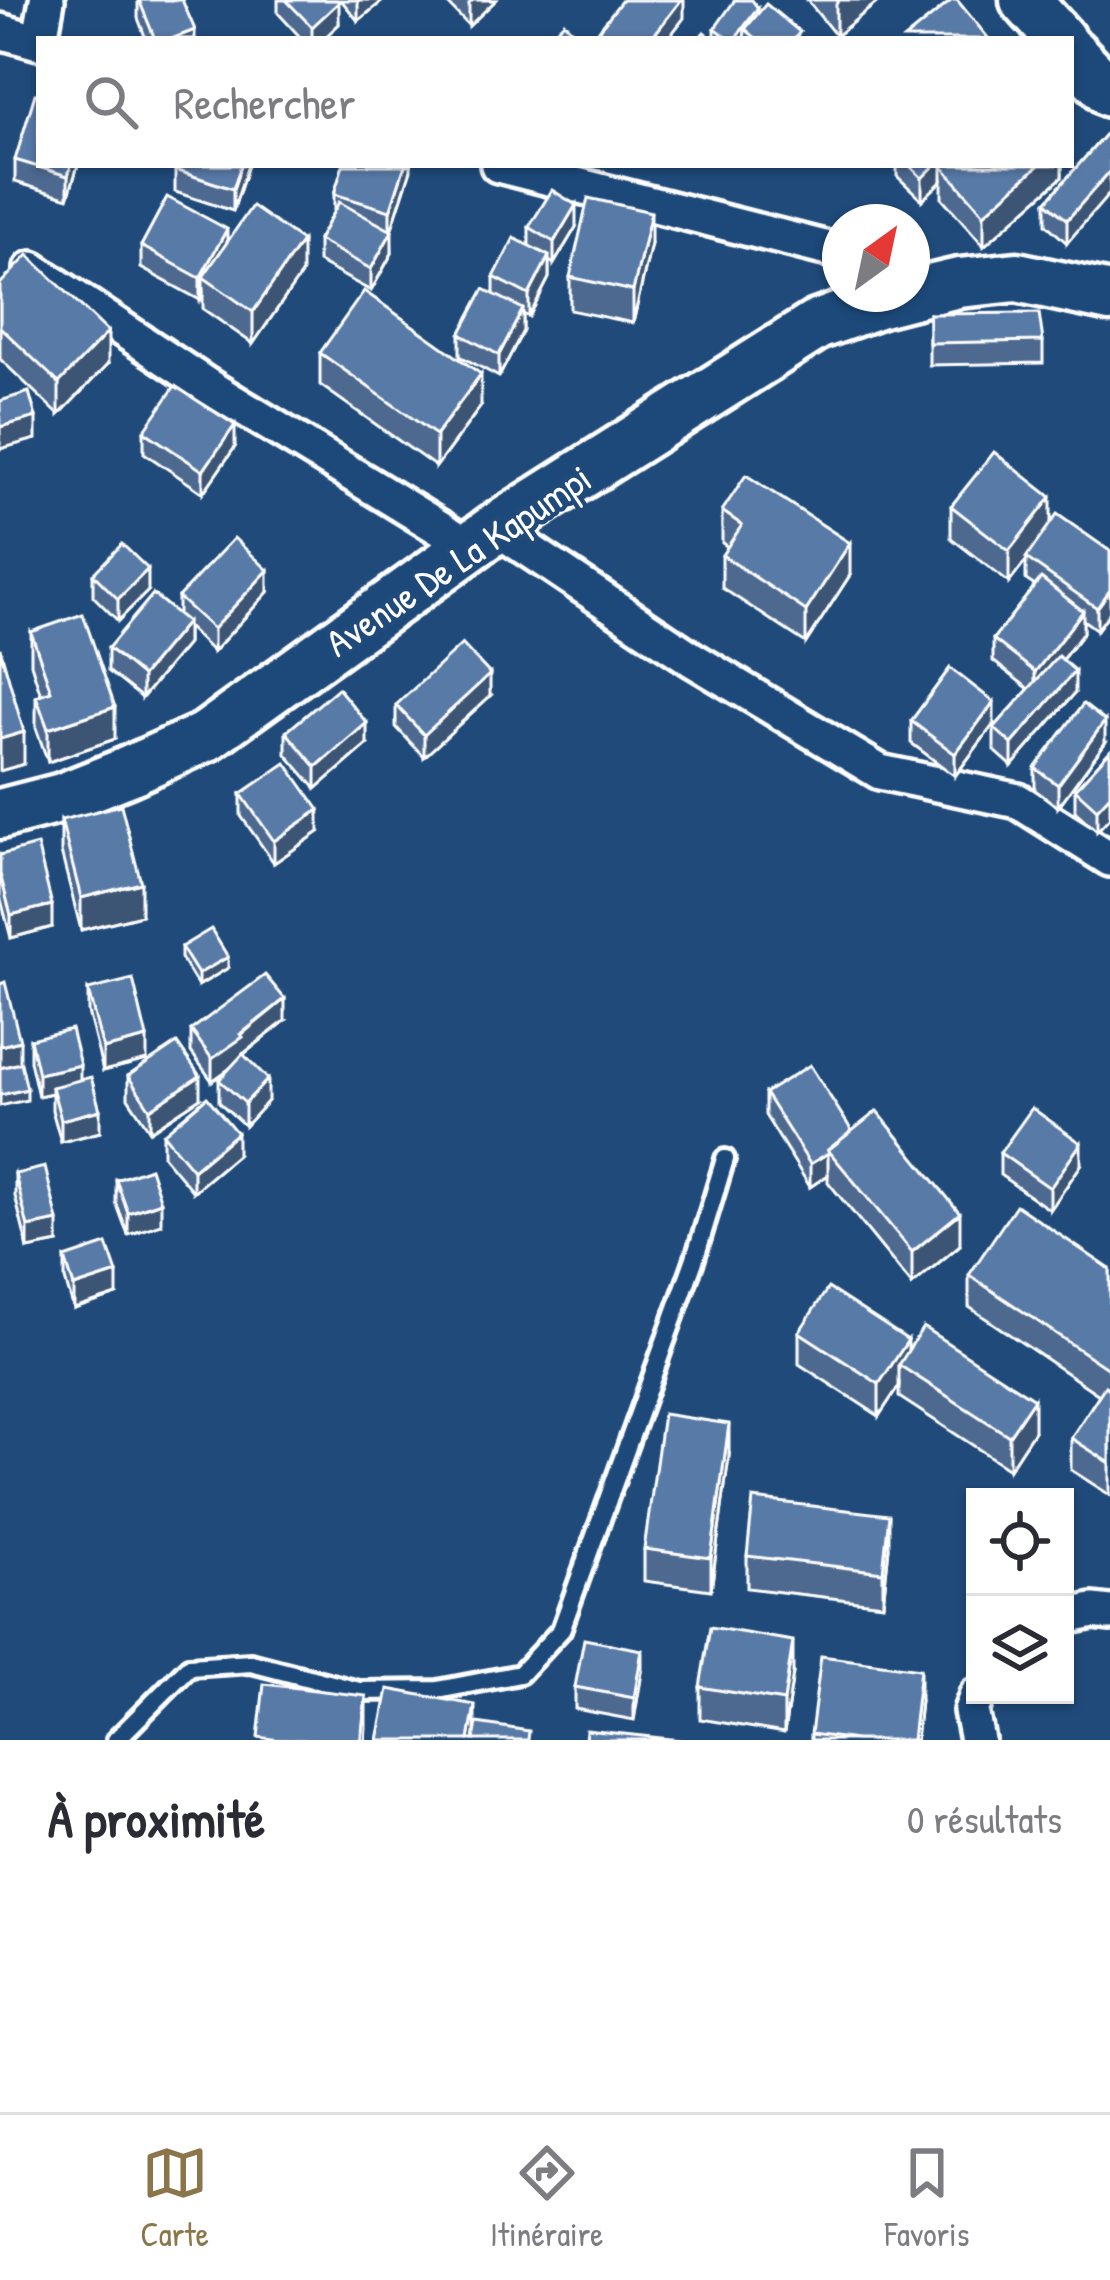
<!DOCTYPE html>
<html lang="fr">
<meta charset="utf-8">
<style>
:root{--surface:#fff;--page:#f7f7f7;--text:#2b2b33;--muted:#7c7c81;--line:#e1e1e2;--accent:#8a764a}
body{margin:0;font-family:"Patrick Hand",sans-serif;background:var(--page);color:var(--text)}
.controls{position:absolute;right:36px;bottom:36px;display:grid;overflow:hidden;border-radius:0px;box-shadow:0 3px 9px #0004}
.controls button{width:108px;height:108px;display:grid;place-items:center;padding:0;border:0;border-bottom:3px solid var(--line);background:var(--surface);color:var(--text);font:60px sans-serif}
.compass{position:absolute;left:822px;top:204px;width:108px;height:108px;border-radius:50%;background:var(--surface);box-shadow:0 3px 9px #0004;rotate:33deg}
.list{margin:0;padding:0;list-style:none}
h2{display:flex;justify-content:space-between;align-items:center;height:156px;margin:0;padding:0 48px;font-size:51px}
h2 small{font-size:39px;font-weight:400;color:var(--muted)}
.icon{flex:none;width:66px;height:66px;fill:none;stroke:currentColor;stroke-width:2;stroke-linecap:round;stroke-linejoin:round}
.map{position:relative;flex:none;width:1110px;height:1740px;overflow:hidden}
.search{position:absolute;background:var(--surface);box-shadow:0 3px 9px #0004;left:36px;right:36px;top:36px;height:132px;display:flex;align-items:center;gap:30px;box-sizing:border-box;padding:0 42px;border-radius:0px;color:var(--muted);font-size:45px}
.sheet{height:372px;background:var(--surface)}
nav{display:flex;justify-content:space-around;align-items:center;box-sizing:border-box;height:168px;border-top:3px solid var(--line);background:var(--surface);font-size:33px;color:var(--muted)}
nav a{display:grid;justify-items:center;gap:6px}
nav .on{color:var(--accent)}
.map>svg:first-child{display:block}
</style>
<div class="map">
<svg width="1110" height="1740" viewBox="0 0 1110 1740">
<rect width="100%" height="100%" fill="#1f4a7a"/>
<filter id="ink" filterUnits="userSpaceOnUse"><feTurbulence type="fractalNoise" baseFrequency=".00833" numOctaves="2"/><feDisplacementMap in="SourceGraphic" scale="24" xChannelSelector="R" yChannelSelector="G"/><feConvolveMatrix kernelMatrix="1 2 1 2 8 2 1 2 1" color-interpolation-filters="sRGB"/></filter>
<g filter="url(#ink)">
<g fill="none" stroke-linecap="round" stroke-linejoin="round">
<g stroke="#fff" stroke-width="26">
<path id="lane" d="M 116,1740 L 189,1667 L 251,1663 L 359,1691 L 438,1690 L 520,1674 L 561,1630 L 695,1258 L 725,1159"/>
</g>
<g stroke="#fff" stroke-width="42">
<g id="street">
<path d="M 0,31 L 39,42"/>
<path d="M 40,39 L 47,0"/>
<path d="M 498,165 L 840,252"/>
<path d="M 32,269 L 206,385 L 471,547"/>
<path d="M 496,528 L 692,659 L 880,772 L 1018,801 L 1110,859"/>
<path d="M 1065,1617 L 1093,1611 L 1110,1613"/>
<path d="M 977,1740 L 971,1711 L 977,1695"/>
</g>
</g>
<g stroke="#fff" stroke-width="57">
<g id="secondary">
<path d="M 1025,0 L 1060,39"/>
<path d="M 1071,52 L 1110,92"/>
<path d="M 912,294 L 959,283 L 1017,277 L 1110,297"/>
<path d="M 0,814 L 62,798 L 127,772 L 207,736 L 496,528 L 817,325 L 881,302 L 912,294"/>
</g>
</g>
<use href="#lane" stroke="#1f4a7a" stroke-width="16"/>
<use href="#street" stroke="#1f4a7a" stroke-width="33"/>
<use href="#secondary" stroke="#1f4a7a" stroke-width="48"/>
</g>
<g fill="#4d6990" stroke="#fff" stroke-width="3">
<path d="M 138,0 L 182,0 L 195,39 L 146,39 L 138,18 Z"/>
<path d="M 278,0 L 337,0 L 339,24 L 323,39 L 302,39 L 278,13 Z"/>
<path d="M 341,0 L 384,0 L 358,21 Z"/>
<path d="M 444,0 L 496,0 L 469,26 Z"/>
<path d="M 807,0 L 880,0 L 836,36 Z"/>
<path d="M 758,13 L 800,39 L 745,39 L 745,37 L 744,39 L 715,39 L 715,28 Z"/>
<path d="M 1110,129 L 1067,243 L 1046,224 L 1046,202 Z"/>
<path d="M 15,160 L 78,165 L 68,198 L 15,182 Z"/>
<path d="M 248,165 L 233,211 L 175,192 L 175,170 Z"/>
<path d="M 411,165 L 391,231 L 392,253 L 371,291 L 318,262 L 318,240 L 334,211 L 334,194 Z"/>
<path d="M 897,165 L 1062,165 L 1062,177 L 984,246 L 942,198 L 942,181 L 922,200 L 897,176 Z"/>
<path d="M 529,227 L 576,227 L 554,264 L 549,261 L 549,278 L 529,317 L 523,314 L 523,331 L 499,377 L 460,356 L 460,334 L 494,294 L 494,277 L 529,246 Z"/>
<path d="M 227,243 L 302,273 L 253,344 L 203,309 L 203,295 L 200,300 L 141,268 L 141,246 Z"/>
<path d="M 651,244 L 633,323 L 570,310 L 570,277 Z"/>
<path d="M 0,284 L 108,364 L 59,415 L 0,359 Z"/>
<path d="M 929,314 L 1043,341 L 1043,363 L 929,365 Z"/>
<path d="M 320,353 L 481,406 L 436,467 L 320,385 Z"/>
<path d="M 144,431 L 235,447 L 203,493 L 144,453 Z"/>
<path d="M 951,506 L 1051,522 L 1110,551 L 1110,612 L 1097,630 L 1083,620 L 1083,633 L 1062,660 L 1075,693 L 1012,766 L 994,750 L 994,728 L 1029,689 L 993,661 L 993,639 L 1035,586 L 1026,580 L 1026,561 L 1009,583 L 951,538 Z"/>
<path d="M 722,511 L 850,575 L 806,643 L 722,588 L 722,555 L 728,547 L 722,543 Z"/>
<path d="M 93,574 L 148,591 L 118,621 L 93,596 Z"/>
<path d="M 268,592 L 213,652 L 187,627 L 187,644 L 142,698 L 108,671 L 108,648 L 178,615 L 178,597 Z"/>
<path d="M 31,632 L 115,739 L 48,762 L 36,728 L 36,696 L 41,695 L 31,664 Z"/>
<path d="M 490,696 L 424,757 L 396,727 L 396,705 Z"/>
<path d="M 911,721 L 994,724 L 955,776 L 911,743 Z"/>
<path d="M 286,732 L 367,745 L 316,789 L 286,754 Z"/>
<path d="M 1105,743 L 1058,807 L 1035,790 L 1035,768 Z"/>
<path d="M 1110,751 L 1110,817 L 1097,831 L 1075,811 L 1075,789 Z"/>
<path d="M 241,794 L 319,832 L 274,863 L 241,816 Z"/>
<path d="M 61,820 L 141,915 L 81,930 L 61,852 Z"/>
<path d="M 0,855 L 52,927 L 11,938 L 0,896 Z"/>
<path d="M 181,947 L 228,968 L 198,986 L 181,958 Z"/>
<path d="M 88,990 L 147,1060 L 103,1071 L 88,1012 Z"/>
<path d="M 285,1021 L 243,1055 L 268,1101 L 245,1126 L 219,1102 L 219,1080 L 230,1068 L 212,1081 L 191,1052 L 191,1030 Z"/>
<path d="M 30,1039 L 80,1080 L 100,1132 L 61,1142 L 52,1110 L 52,1093 L 38,1096 L 30,1061 Z"/>
<path d="M 128,1076 L 200,1098 L 150,1131 L 128,1098 Z"/>
<path d="M 765,1093 L 852,1131 L 960,1245 L 912,1285 L 828,1182 L 828,1175 L 810,1187 L 765,1115 Z"/>
<path d="M 163,1134 L 237,1155 L 193,1192 L 163,1156 Z"/>
<path d="M 1000,1153 L 1081,1165 L 1050,1210 L 1000,1175 Z"/>
<path d="M 15,1174 L 58,1243 L 28,1249 L 15,1196 Z"/>
<path d="M 116,1180 L 161,1224 L 128,1235 L 116,1202 Z"/>
<path d="M 65,1258 L 117,1295 L 74,1309 L 65,1280 Z"/>
<path d="M 1110,1269 L 1110,1495 L 1071,1470 L 1071,1438 L 1099,1395 L 969,1307 L 969,1275 Z"/>
<path d="M 799,1332 L 908,1351 L 1034,1431 L 1009,1469 L 899,1397 L 899,1386 L 879,1416 L 799,1364 Z"/>
<path d="M 729,1456 L 711,1590 L 644,1581 L 644,1549 Z"/>
<path d="M 889,1547 L 883,1604 L 747,1588 L 747,1556 Z"/>
<path d="M 642,1672 L 634,1720 L 575,1709 L 575,1687 Z"/>
<path d="M 793,1673 L 784,1733 L 700,1719 L 700,1687 Z"/>
<path d="M 920,1701 L 916,1740 L 811,1740 L 811,1734 Z"/>
</g>
<g fill="#3e5575" stroke="#fff" stroke-width="3">
<path d="M 358,0 L 384,0 L 358,21 Z"/>
<path d="M 473,0 L 496,0 L 469,26 L 469,4 Z"/>
<path d="M 681,0 L 684,0 L 684,18 L 668,39 L 651,39 Z"/>
<path d="M 840,0 L 880,0 L 836,36 L 836,4 Z"/>
<path d="M 339,2 L 339,24 L 323,39 L 312,39 L 312,27 Z"/>
<path d="M 758,8 L 758,19 L 745,29 L 744,39 L 735,39 Z"/>
<path d="M 195,30 L 195,39 L 171,39 Z"/>
<path d="M 71,165 L 78,165 L 68,198 L 68,176 Z"/>
<path d="M 241,165 L 248,165 L 233,211 L 233,189 Z"/>
<path d="M 405,165 L 411,165 L 411,170 L 390,234 L 390,211 Z"/>
<path d="M 935,165 L 958,165 L 942,166 L 942,181 L 922,200 L 922,178 Z"/>
<path d="M 1039,165 L 1062,165 L 1062,177 L 984,246 L 984,214 Z"/>
<path d="M 1110,171 L 1110,193 L 1067,243 L 1067,220 Z"/>
<path d="M 576,205 L 576,227 L 554,264 L 554,242 Z"/>
<path d="M 651,212 L 651,244 L 633,323 L 633,291 Z"/>
<path d="M 227,229 L 227,251 L 203,277 L 203,295 L 200,300 L 200,278 Z"/>
<path d="M 392,231 L 392,253 L 371,291 L 371,269 Z"/>
<path d="M 302,241 L 302,273 L 253,344 L 253,312 Z"/>
<path d="M 549,256 L 549,278 L 529,317 L 529,295 Z"/>
<path d="M 523,309 L 523,331 L 499,377 L 499,355 Z"/>
<path d="M 108,332 L 108,364 L 59,415 L 59,383 Z"/>
<path d="M 481,374 L 481,406 L 436,467 L 436,435 Z"/>
<path d="M 36,417 L 36,439 L 0,449 L 0,427 Z"/>
<path d="M 235,425 L 235,447 L 203,493 L 203,471 Z"/>
<path d="M 1051,497 L 1051,529 L 1009,583 L 1009,551 Z"/>
<path d="M 850,543 L 850,575 L 806,643 L 806,611 Z"/>
<path d="M 148,569 L 148,591 L 118,621 L 118,599 Z"/>
<path d="M 268,570 L 268,592 L 213,652 L 213,629 Z"/>
<path d="M 1110,590 L 1110,612 L 1097,630 L 1097,608 Z"/>
<path d="M 1083,611 L 1083,633 L 1035,694 L 1035,672 Z"/>
<path d="M 187,622 L 187,644 L 142,698 L 142,676 Z"/>
<path d="M 1075,671 L 1075,693 L 1012,766 L 1012,744 Z"/>
<path d="M 490,674 L 490,696 L 424,757 L 424,735 Z"/>
<path d="M 994,702 L 994,724 L 955,776 L 955,754 Z"/>
<path d="M 115,707 L 115,739 L 48,762 L 48,729 Z"/>
<path d="M 1105,721 L 1105,743 L 1058,807 L 1058,785 Z"/>
<path d="M 367,723 L 367,745 L 316,789 L 316,767 Z"/>
<path d="M 24,732 L 24,764 L 0,771 L 0,739 Z"/>
<path d="M 1110,795 L 1110,817 L 1097,831 L 1097,809 Z"/>
<path d="M 319,810 L 319,832 L 274,863 L 274,841 Z"/>
<path d="M 141,883 L 141,915 L 81,930 L 81,898 Z"/>
<path d="M 52,905 L 52,927 L 11,938 L 11,915 Z"/>
<path d="M 228,957 L 228,968 L 198,986 L 198,974 Z"/>
<path d="M 285,999 L 285,1021 L 243,1054 L 243,1059 L 212,1081 L 212,1059 Z"/>
<path d="M 147,1038 L 147,1060 L 103,1071 L 103,1049 Z"/>
<path d="M 20,1041 L 20,1063 L 0,1068 L 0,1046 Z"/>
<path d="M 80,1065 L 80,1087 L 52,1087 L 52,1093 L 38,1096 L 38,1074 Z"/>
<path d="M 200,1076 L 200,1098 L 150,1131 L 150,1109 Z"/>
<path d="M 268,1079 L 268,1101 L 245,1126 L 245,1103 Z"/>
<path d="M 27,1089 L 27,1100 L 0,1106 L 0,1095 Z"/>
<path d="M 100,1110 L 100,1132 L 61,1142 L 61,1120 Z"/>
<path d="M 237,1133 L 237,1155 L 193,1192 L 193,1170 Z"/>
<path d="M 1081,1143 L 1081,1165 L 1050,1210 L 1050,1188 Z"/>
<path d="M 828,1153 L 828,1175 L 810,1187 L 810,1164 Z"/>
<path d="M 161,1202 L 161,1224 L 128,1235 L 128,1213 Z"/>
<path d="M 960,1213 L 960,1245 L 912,1285 L 912,1252 Z"/>
<path d="M 58,1221 L 58,1243 L 28,1249 L 28,1227 Z"/>
<path d="M 117,1273 L 117,1295 L 74,1309 L 74,1287 Z"/>
<path d="M 908,1340 L 908,1370 L 899,1365 L 899,1386 L 879,1416 L 879,1384 Z"/>
<path d="M 1034,1399 L 1034,1431 L 1009,1469 L 1009,1436 Z"/>
<path d="M 729,1424 L 729,1456 L 711,1590 L 711,1558 Z"/>
<path d="M 889,1515 L 889,1547 L 883,1604 L 883,1572 Z"/>
<path d="M 793,1641 L 793,1673 L 784,1733 L 784,1701 Z"/>
<path d="M 642,1650 L 642,1672 L 634,1720 L 634,1698 Z"/>
<path d="M 920,1669 L 920,1701 L 916,1740 L 912,1740 Z"/>
<path d="M 366,1696 L 366,1728 L 365,1740 L 361,1740 Z"/>
<path d="M 475,1705 L 475,1740 L 469,1740 Z"/>
</g>
<g fill="#597aa7" stroke="#fff" stroke-width="3">
<path d="M 139,0 L 182,0 L 195,30 L 171,39 L 155,39 Z"/>
<path d="M 286,0 L 337,0 L 339,2 L 312,27 Z"/>
<path d="M 622,0 L 681,0 L 651,39 L 598,39 L 594,36 Z"/>
<path d="M 735,0 L 752,0 L 758,8 L 735,39 L 729,39 L 715,28 Z"/>
<path d="M 952,0 L 957,0 L 989,39 L 904,39 Z"/>
<path d="M 766,4 L 800,32 L 794,39 L 757,39 L 745,29 Z"/>
<path d="M 564,22 L 581,39 L 547,39 Z"/>
<path d="M 704,32 L 713,39 L 698,39 Z"/>
<path d="M 35,94 L 39,95 L 39,165 L 71,165 L 68,176 L 15,160 Z"/>
<path d="M 1110,129 L 1110,171 L 1067,220 L 1046,202 Z"/>
<path d="M 177,165 L 241,165 L 233,189 L 175,170 Z"/>
<path d="M 343,165 L 405,165 L 390,211 L 334,194 Z"/>
<path d="M 909,165 L 935,165 L 922,178 Z"/>
<path d="M 943,165 L 1039,165 L 984,214 L 942,166 Z"/>
<path d="M 552,190 L 576,205 L 554,242 L 529,227 Z"/>
<path d="M 167,197 L 227,229 L 200,278 L 141,246 Z"/>
<path d="M 588,198 L 651,212 L 633,291 L 570,277 Z"/>
<path d="M 339,202 L 392,231 L 371,269 L 318,240 Z"/>
<path d="M 252,206 L 302,241 L 253,312 L 203,277 Z"/>
<path d="M 514,238 L 549,256 L 529,295 L 494,277 Z"/>
<path d="M 28,255 L 108,332 L 59,383 L 0,327 L 0,284 Z"/>
<path d="M 484,289 L 523,309 L 499,355 L 460,334 Z"/>
<path d="M 364,291 L 481,374 L 436,435 L 320,353 Z"/>
<path d="M 1039,313 L 1043,341 L 929,343 L 929,314 Z"/>
<path d="M 175,386 L 235,425 L 203,471 L 144,431 Z"/>
<path d="M 29,392 L 36,417 L 0,427 L 0,401 Z"/>
<path d="M 994,452 L 1051,497 L 1009,551 L 951,506 Z"/>
<path d="M 746,475 L 850,543 L 806,611 L 722,555 L 742,525 L 722,511 Z"/>
<path d="M 1057,514 L 1110,551 L 1110,590 L 1097,608 L 1026,558 Z"/>
<path d="M 234,538 L 268,570 L 213,629 L 178,597 Z"/>
<path d="M 122,544 L 148,569 L 118,599 L 93,574 Z"/>
<path d="M 1041,578 L 1083,611 L 1035,672 L 993,639 Z"/>
<path d="M 153,594 L 187,622 L 142,676 L 108,648 Z"/>
<path d="M 83,614 L 115,707 L 48,729 L 36,696 L 51,691 L 31,632 Z"/>
<path d="M 462,644 L 490,674 L 424,735 L 396,705 Z"/>
<path d="M 0,648 L 24,732 L 0,739 Z"/>
<path d="M 1058,656 L 1075,671 L 1012,744 L 994,728 Z"/>
<path d="M 950,668 L 994,702 L 955,754 L 911,721 Z"/>
<path d="M 338,688 L 367,723 L 316,767 L 286,732 Z"/>
<path d="M 1083,704 L 1105,721 L 1058,785 L 1035,768 Z"/>
<path d="M 1110,751 L 1110,795 L 1097,809 L 1075,789 Z"/>
<path d="M 286,763 L 319,810 L 274,841 L 241,794 Z"/>
<path d="M 121,805 L 141,883 L 81,898 L 61,820 Z"/>
<path d="M 37,845 L 52,905 L 11,915 L 0,874 L 0,855 Z"/>
<path d="M 211,929 L 228,957 L 198,974 L 181,947 Z"/>
<path d="M 265,975 L 285,999 L 241,1034 L 243,1037 L 212,1059 L 191,1030 Z"/>
<path d="M 133,979 L 147,1038 L 103,1049 L 88,990 Z"/>
<path d="M 5,982 L 20,1041 L 0,1046 L 0,984 Z"/>
<path d="M 71,1029 L 80,1065 L 38,1074 L 30,1039 Z"/>
<path d="M 177,1043 L 200,1076 L 150,1109 L 128,1076 Z"/>
<path d="M 243,1054 L 268,1079 L 245,1103 L 219,1080 Z"/>
<path d="M 21,1063 L 27,1089 L 0,1095 L 0,1068 Z"/>
<path d="M 810,1065 L 852,1131 L 828,1150 L 830,1152 L 810,1164 L 765,1093 Z"/>
<path d="M 91,1077 L 100,1110 L 61,1120 L 52,1087 Z"/>
<path d="M 207,1097 L 237,1133 L 193,1170 L 163,1134 Z"/>
<path d="M 1032,1108 L 1081,1143 L 1050,1188 L 1000,1153 Z"/>
<path d="M 877,1111 L 960,1213 L 912,1252 L 828,1150 Z"/>
<path d="M 45,1167 L 58,1221 L 28,1227 L 15,1174 Z"/>
<path d="M 150,1168 L 161,1202 L 128,1213 L 116,1180 Z"/>
<path d="M 1016,1205 L 1110,1269 L 1110,1366 L 1108,1369 L 969,1275 Z"/>
<path d="M 107,1244 L 117,1273 L 74,1287 L 65,1258 Z"/>
<path d="M 828,1288 L 908,1340 L 879,1384 L 799,1332 Z"/>
<path d="M 923,1327 L 1034,1399 L 1009,1436 L 899,1365 Z"/>
<path d="M 1105,1386 L 1110,1390 L 1110,1463 L 1071,1438 Z"/>
<path d="M 663,1414 L 729,1424 L 711,1558 L 644,1549 Z"/>
<path d="M 753,1499 L 889,1515 L 883,1572 L 747,1556 Z"/>
<path d="M 710,1627 L 793,1641 L 784,1701 L 700,1687 Z"/>
<path d="M 584,1639 L 642,1650 L 634,1698 L 575,1687 Z"/>
<path d="M 821,1656 L 920,1669 L 912,1740 L 856,1740 L 811,1734 Z"/>
<path d="M 264,1684 L 366,1696 L 361,1740 L 279,1740 L 258,1737 Z"/>
<path d="M 388,1689 L 475,1705 L 469,1740 L 378,1740 Z"/>
<path d="M 477,1723 L 529,1731 L 528,1740 L 474,1740 Z"/>
<path d="M 586,1730 L 680,1740 L 585,1740 Z"/>
</g>
</g>
<g text-anchor="middle" stroke-width="9" stroke-linejoin="round" paint-order="stroke">
<g font-size="39" fill="#fff" stroke="#1f4a7a">
<text transform="translate(458 560) rotate(-34)" y="14">Avenue De La Kapumpi</text>
</g>
</g>
</svg>
<div class="controls">
<button><svg class="icon" aria-label="locate" viewBox="0 0 24 24"><circle cx="12" cy="12" r="6"/><path d="M12 2v4M12 18v4M2 12h4M18 12h4"/></svg></button>
<button><svg class="icon" aria-label="layers" viewBox="0 0 24 24"><path d="M12 4l9 5-9 5-9-5zM3 14l9 5 9-5"/></svg></button>
</div>
<svg class="compass" viewBox="-18 -18 36 36"><path d="M0-13l5 13h-10z" fill="#e53935"/><path d="M0 13l5-13h-10z" fill="#7c7c81"/></svg>
<div class="search"><svg class="icon" aria-label="search" viewBox="0 0 24 24"><circle cx="10" cy="10" r="6"/><path d="M15 15l6 6"/></svg>Rechercher</div>
</div>
<section class="sheet">
<h2>À proximité<small>0 résultats</small></h2>
<ul class="list">
</ul>
</section>
<nav>
<a class="on"><svg class="icon" aria-label="map" viewBox="0 0 24 24"><path d="M3 6l6-2 6 2 6-2v14l-6 2-6-2-6 2zM9 4v14M15 6v14"/></svg>Carte</a>
<a><svg class="icon" aria-label="directions" viewBox="0 0 24 24"><path d="M12 3l9 9-9 9-9-9zM9 14v-3h6M13 9l2 2-2 2"/></svg>Itinéraire</a>
<a><svg class="icon" aria-label="saved" viewBox="0 0 24 24"><path d="M7 4h10v16l-5-4-5 4z"/></svg>Favoris</a>
</nav>
